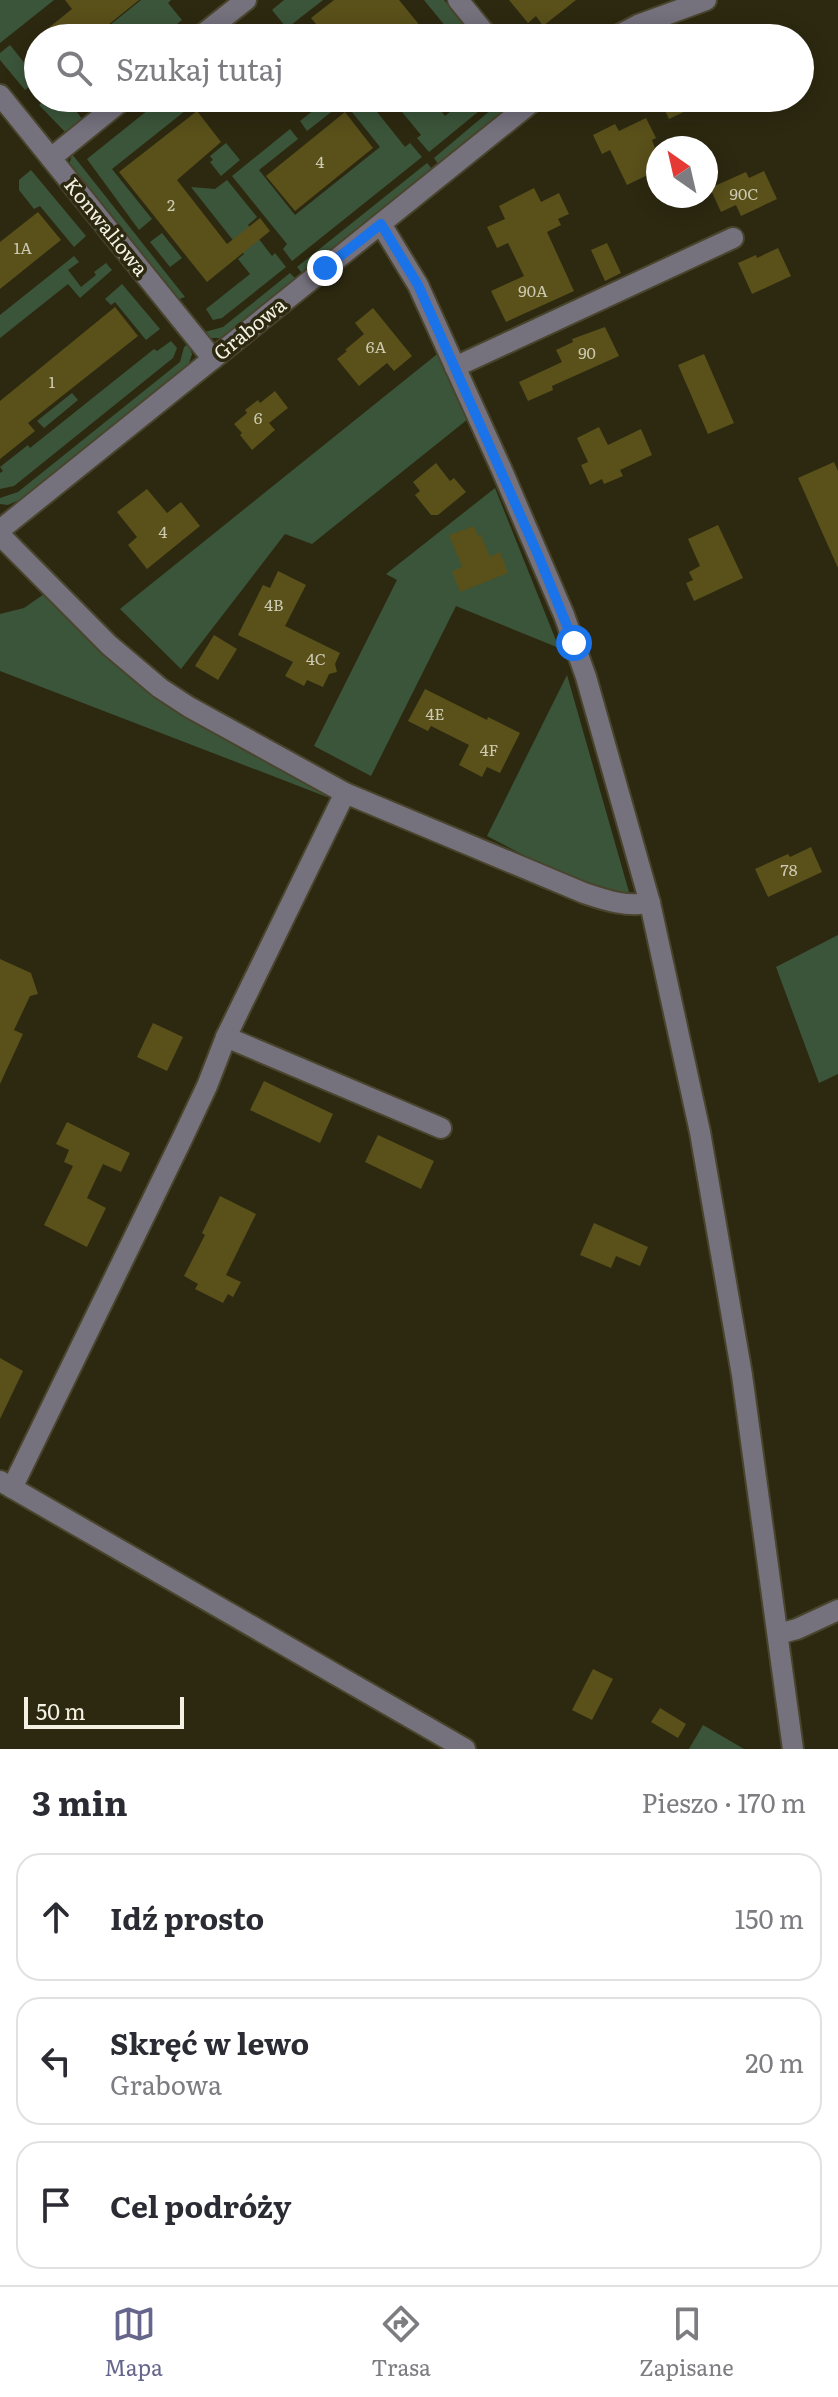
<!DOCTYPE html>
<html lang="pl">
<meta charset="utf-8">
<style>
:root{--surface:#fff;--page:#f7f7f7;--text:#2b2b33;--muted:#7c7c81;--line:#e1e1e2;--accent:#66668d}
body{margin:0;font-family:Literata,serif;background:var(--page);color:var(--text)}
.compass{position:absolute;left:646px;top:136px;width:72px;height:72px;border-radius:50%;background:var(--surface);box-shadow:0 4px 20px #0003;rotate:326deg}
.scale{position:absolute;left:24px;bottom:20px;width:160px;box-sizing:border-box;padding-left:8px;border:4px solid #f3f1e2;border-top:0;font-size:22px;line-height:28px;white-space:nowrap;color:#f3f1e2;-webkit-text-stroke:6px #2d2910;paint-order:stroke}
.stop{position:absolute;width:24px;height:24px;margin:-18px;border:6px solid #1a73e8;border-radius:50%;background:#fff}
.stop.end{background:#1a73e8;border-color:#fff;box-shadow:0 2px 8px #0008}
.list{margin:0;padding:0;list-style:none}
h2{display:flex;justify-content:space-between;align-items:center;height:104px;margin:0;padding:0 32px;font-size:34px}
h2 small{font-size:26px;font-weight:400;color:var(--muted)}
.list li{display:grid;grid-template-columns:52px 1fr auto;gap:24px;align-items:center;box-sizing:border-box;height:128px;margin:0 16px 16px;padding:0 16px;border:2px solid var(--line);border-radius:24px}
.list b{display:block;font-size:30px;white-space:nowrap}
.list p{margin:0;font-size:26px;white-space:nowrap;color:var(--muted)}
.list em{font-size:26px;font-style:normal;color:var(--muted)}
.icon{flex:none;width:44px;height:44px;fill:none;stroke:currentColor;stroke-width:2;stroke-linecap:round;stroke-linejoin:round}
.map{position:relative;flex:none;width:838px;height:1749px;overflow:hidden}
.search{position:absolute;background:var(--surface);box-shadow:0 4px 20px #0003;left:24px;right:24px;top:24px;height:88px;display:flex;align-items:center;gap:20px;box-sizing:border-box;padding:0 28px;border-radius:44px;color:var(--muted);font-size:30px}
.sheet{height:536px;background:var(--surface)}
nav{display:flex;justify-content:space-around;align-items:center;box-sizing:border-box;height:112px;border-top:2px solid var(--line);background:var(--surface);font-size:22px;color:var(--muted)}
nav a{display:grid;justify-items:center;gap:4px}
nav .on{color:var(--accent)}
.map>svg:first-child{display:block}
</style>
<div class="map">
<svg width="838" height="1749" viewBox="0 0 838 1749">
<rect width="100%" height="100%" fill="#2d2910"/>
<g fill="#3b553a">
<path d="M 0,0 L 54,0 L 0,43 Z"/>
<path d="M 141,0 L 171,0 L 168,3 L 182,20 L 160,38 L 94,38 Z"/>
<path d="M 284,0 L 323,0 L 291,25 L 301,38 L 295,38 L 272,10 Z"/>
<path d="M 424,0 L 444,0 L 475,38 L 455,38 Z"/>
<path d="M 10,45 L 38,80 L 25,90 L 0,60 L 0,53 Z"/>
<path d="M 47,98 L 86,98 L 74,108 L 82,119 L 67,134 L 39,105 Z"/>
<path d="M 163,98 L 191,98 L 195,103 L 112,169 L 152,219 L 139,230 L 87,159 Z"/>
<path d="M 329,98 L 366,98 L 405,147 L 410,143 L 422,157 L 292,261 L 283,249 L 287,244 L 232,176 L 290,129 L 298,139 L 259,170 L 295,215 L 380,147 L 344,102 L 307,131 L 300,121 Z"/>
<path d="M 375,98 L 422,98 L 429,107 L 435,103 L 445,116 L 467,98 L 495,98 L 429,152 L 417,138 L 421,135 L 393,101 L 384,109 Z"/>
<path d="M 505,98 L 514,98 L 511,106 L 504,112 L 438,164 L 434,158 Z"/>
<path d="M 226,143 L 240,160 L 221,176 L 210,162 L 213,160 L 210,156 Z"/>
<path d="M 72,154 L 185,297 L 179,299 L 172,296 L 75,176 L 69,165 Z"/>
<path d="M 427,163 L 432,169 L 302,273 L 297,267 Z"/>
<path d="M 31,170 L 86,236 L 74,247 L 40,206 L 34,209 L 19,190 L 19,180 Z"/>
<path d="M 227,180 L 257,217 L 248,225 L 272,256 L 275,253 L 286,267 L 222,318 L 213,320 L 206,309 L 250,274 L 238,259 L 244,254 L 191,187 L 215,189 Z"/>
<path d="M 162,233 L 182,258 L 170,267 L 150,242 Z"/>
<path d="M 74,256 L 79,262 L 68,270 L 81,287 L 96,275 L 94,272 L 106,263 L 112,270 L 80,298 L 68,284 L 0,338 L 0,315 Z"/>
<path d="M 290,273 L 296,279 L 222,338 L 211,338 L 201,333 L 223,327 Z"/>
<path d="M 122,284 L 160,329 L 146,340 L 115,302 L 111,305 L 105,299 Z"/>
<path d="M 171,341 L 177,348 L 173,358 L 14,486 L 0,489 L 0,473 L 3,471 L 0,467 L 28,445 L 30,448 L 154,349 L 157,351 Z"/>
<path d="M 188,344 L 192,354 L 188,366 L 21,499 L 8,505 L 0,504 L 0,498 L 18,492 L 180,362 L 184,347 Z"/>
<path d="M 441,351 L 468,419 L 312,544 L 285,534 L 181,669 L 120,609 Z"/>
<path d="M 72,393 L 78,400 L 44,428 L 37,421 Z"/>
<path d="M 495,488 L 559,648 L 456,606 L 371,776 L 314,746 L 397,580 L 386,574 Z"/>
<path d="M 47,592 L 134,679 L 324,787 L 327,797 L 0,671 L 0,614 L 24,608 Z"/>
<path d="M 567,675 L 629,892 L 624,900 L 582,886 L 487,836 Z"/>
<path d="M 838,935 L 838,1074 L 819,1083 L 776,967 Z"/>
<path d="M 703,1725 L 744,1749 L 689,1749 Z"/>
</g>
<g fill="#59501a">
<path d="M 65,0 L 139,0 L 92,38 L 36,38 L 72,9 Z"/>
<path d="M 334,0 L 399,0 L 430,38 L 379,38 L 368,24 L 351,38 L 298,38 L 316,24 L 311,18 Z"/>
<path d="M 509,0 L 576,0 L 543,26 L 536,16 L 528,23 Z"/>
<path d="M 659,98 L 713,98 L 669,119 Z"/>
<path d="M 197,111 L 221,142 L 177,180 L 227,244 L 260,218 L 270,231 L 207,282 L 119,172 Z"/>
<path d="M 345,112 L 373,148 L 295,211 L 266,176 Z"/>
<path d="M 646,118 L 656,138 L 652,140 L 658,156 L 651,160 L 656,171 L 627,185 L 610,150 L 602,154 L 593,135 L 615,124 L 619,131 Z"/>
<path d="M 764,171 L 777,199 L 741,216 L 736,205 L 721,212 L 710,188 L 746,172 L 749,178 Z"/>
<path d="M 534,188 L 541,202 L 559,193 L 569,214 L 558,219 L 561,225 L 547,232 L 574,291 L 506,322 L 491,291 L 524,276 L 508,243 L 497,248 L 487,227 L 505,219 L 499,206 Z"/>
<path d="M 38,212 L 61,240 L 0,289 L 0,242 Z"/>
<path d="M 607,243 L 621,273 L 605,281 L 591,250 Z"/>
<path d="M 778,248 L 791,276 L 752,294 L 738,263 L 756,255 L 757,258 Z"/>
<path d="M 115,307 L 138,336 L 28,423 L 35,431 L 0,459 L 0,401 Z"/>
<path d="M 373,308 L 412,356 L 394,371 L 387,363 L 359,386 L 337,359 L 347,351 L 345,350 L 364,334 L 355,323 Z"/>
<path d="M 605,327 L 619,356 L 552,386 L 553,390 L 528,401 L 519,382 L 562,362 L 556,350 L 573,342 L 572,339 Z"/>
<path d="M 704,354 L 734,423 L 708,434 L 678,365 Z"/>
<path d="M 275,391 L 288,408 L 269,423 L 275,430 L 252,450 L 240,435 L 242,433 L 234,424 L 247,413 L 245,410 L 258,400 L 260,403 Z"/>
<path d="M 599,427 L 608,445 L 641,429 L 652,455 L 620,470 L 623,476 L 604,484 L 602,479 L 590,485 L 581,465 L 588,462 L 577,438 Z"/>
<path d="M 834,462 L 838,471 L 838,568 L 798,478 Z"/>
<path d="M 436,463 L 450,481 L 454,478 L 466,492 L 438,515 L 431,515 L 415,495 L 420,491 L 413,482 Z"/>
<path d="M 147,489 L 167,513 L 181,502 L 200,526 L 147,569 L 128,545 L 137,537 L 117,512 Z"/>
<path d="M 718,525 L 743,578 L 694,601 L 686,583 L 693,580 L 689,572 L 700,566 L 688,539 Z"/>
<path d="M 474,526 L 478,536 L 481,535 L 490,557 L 500,552 L 508,573 L 460,592 L 452,571 L 462,567 L 449,535 Z"/>
<path d="M 278,571 L 306,585 L 285,626 L 340,653 L 335,664 L 337,672 L 329,674 L 323,687 L 307,680 L 304,686 L 285,676 L 293,662 L 238,635 L 263,585 L 270,588 Z"/>
<path d="M 214,635 L 237,649 L 218,680 L 195,666 Z"/>
<path d="M 425,689 L 487,720 L 488,717 L 520,733 L 500,773 L 487,767 L 482,777 L 459,765 L 469,745 L 431,726 L 428,731 L 408,721 Z"/>
<path d="M 811,847 L 822,872 L 768,897 L 755,869 L 788,854 L 790,857 Z"/>
<path d="M 0,959 L 31,973 L 38,994 L 30,996 L 14,1030 L 23,1034 L 0,1084 Z"/>
<path d="M 153,1023 L 183,1037 L 167,1071 L 137,1057 Z"/>
<path d="M 264,1081 L 333,1114 L 320,1143 L 250,1110 Z"/>
<path d="M 67,1122 L 130,1153 L 121,1172 L 103,1164 L 87,1198 L 106,1208 L 87,1247 L 44,1225 L 73,1166 L 64,1162 L 69,1150 L 56,1144 Z"/>
<path d="M 378,1135 L 434,1161 L 421,1189 L 365,1162 Z"/>
<path d="M 220,1196 L 256,1214 L 226,1275 L 241,1282 L 233,1297 L 228,1294 L 223,1303 L 195,1289 L 198,1284 L 184,1276 L 205,1235 L 202,1233 Z"/>
<path d="M 594,1223 L 648,1247 L 640,1266 L 616,1256 L 611,1268 L 580,1255 Z"/>
<path d="M 0,1358 L 23,1371 L 0,1419 Z"/>
<path d="M 593,1669 L 613,1679 L 592,1720 L 572,1710 Z"/>
<path d="M 660,1708 L 686,1724 L 678,1738 L 651,1722 Z"/>
</g>
<g fill="none" stroke-linecap="round" stroke-linejoin="round">
<g stroke="#49452d" stroke-width="24">
<g id="minor">
<path d="M 458,0 L 489,38"/>
<path d="M 198,38 L 246,0"/>
<path d="M 613,38 L 638,25 L 706,0"/>
<path d="M 0,95 L 213,359"/>
<path d="M 51,158 L 125,98"/>
<path d="M 381,224 L 418,285 L 501,468 L 564,615 L 586,677 L 650,903 L 700,1132 L 742,1375 L 793,1749"/>
<path d="M 455,367 L 733,238"/>
<path d="M 0,530 L 537,98"/>
<path d="M 0,535 L 109,645 L 160,688 L 189,707 L 345,793 L 584,893 C 608,901 626,907 650,903"/>
<path d="M 345,793 L 226,1037 L 441,1128"/>
<path d="M 0,1481 L 465,1749"/>
<path d="M 12,1488 L 182,1139 L 207,1086 L 226,1037"/>
<path d="M 778,1634 L 797,1629 L 838,1610"/>
</g>
</g>
<use href="#minor" stroke="#75717d" stroke-width="20"/>
</g>
<g fill="none" stroke-linecap="round" stroke-linejoin="round">
<path stroke="#1a73e8" stroke-width="10" d="M 325,268 L 381,224 L 418,285 L 539,557 L 574,643"/>
</g>
<g text-anchor="middle" stroke-width="7" stroke-linejoin="round" paint-order="stroke">
<g font-size="16" fill="#ccc9b0">
<text x="320" y="168">4</text>
<text x="744" y="200">90C</text>
<text x="171" y="211">2</text>
<text x="23" y="254">1A</text>
<text x="533" y="297">90A</text>
<text x="376" y="353">6A</text>
<text x="587" y="359">90</text>
<text x="52" y="388">1</text>
<text x="258" y="424">6</text>
<text x="163" y="538">4</text>
<text x="274" y="611">4B</text>
<text x="316" y="665">4C</text>
<text x="435" y="720">4E</text>
<text x="489" y="756">4F</text>
<text x="789" y="876">78</text>
</g>
<g font-size="20" fill="#f3f1e2" stroke="#2d2910">
<text transform="translate(106 227) rotate(51)" y="7">Konwaliowa</text>
<text transform="translate(250 329) rotate(-39)" y="7">Grabowa</text>
</g>
</g>
</svg>
<svg class="compass" viewBox="-18 -18 36 36"><path d="M0-13l5 13h-10z" fill="#e53935"/><path d="M0 13l5-13h-10z" fill="#7c7c81"/></svg>
<div class="scale">50 m</div>
<div class="stop" style="left:574px;top:643px"></div>
<div class="stop end" style="left:325px;top:268px"></div>
<div class="search"><svg class="icon" aria-label="search" viewBox="0 0 24 24"><circle cx="10" cy="10" r="6"/><path d="M15 15l6 6"/></svg>Szukaj tutaj</div>
</div>
<section class="sheet">
<h2>3 min<small>Pieszo · 170 m</small></h2>
<ul class="list">
<li><svg class="icon" aria-label="ahead" viewBox="0 0 24 24"><path d="M12 20V5M6 11l6-6 6 6"/></svg><div><b>Idź prosto</b></div><em>150 m</em></li>
<li><svg class="icon" aria-label="left" viewBox="0 0 24 24"><path d="M17 20v-9H6M10 6l-5 5 5 5"/></svg><div><b>Skręć w lewo</b><p>Grabowa</p></div><em>20 m</em></li>
<li><svg class="icon" aria-label="arrive" viewBox="0 0 24 24"><path d="M6 21V4h12l-3 4 3 4H6"/></svg><div><b>Cel podróży</b></div></li>
</ul>
</section>
<nav>
<a class="on"><svg class="icon" aria-label="map" viewBox="0 0 24 24"><path d="M3 6l6-2 6 2 6-2v14l-6 2-6-2-6 2zM9 4v14M15 6v14"/></svg>Mapa</a>
<a><svg class="icon" aria-label="directions" viewBox="0 0 24 24"><path d="M12 3l9 9-9 9-9-9zM9 14v-3h6M13 9l2 2-2 2"/></svg>Trasa</a>
<a><svg class="icon" aria-label="saved" viewBox="0 0 24 24"><path d="M7 4h10v16l-5-4-5 4z"/></svg>Zapisane</a>
</nav>
